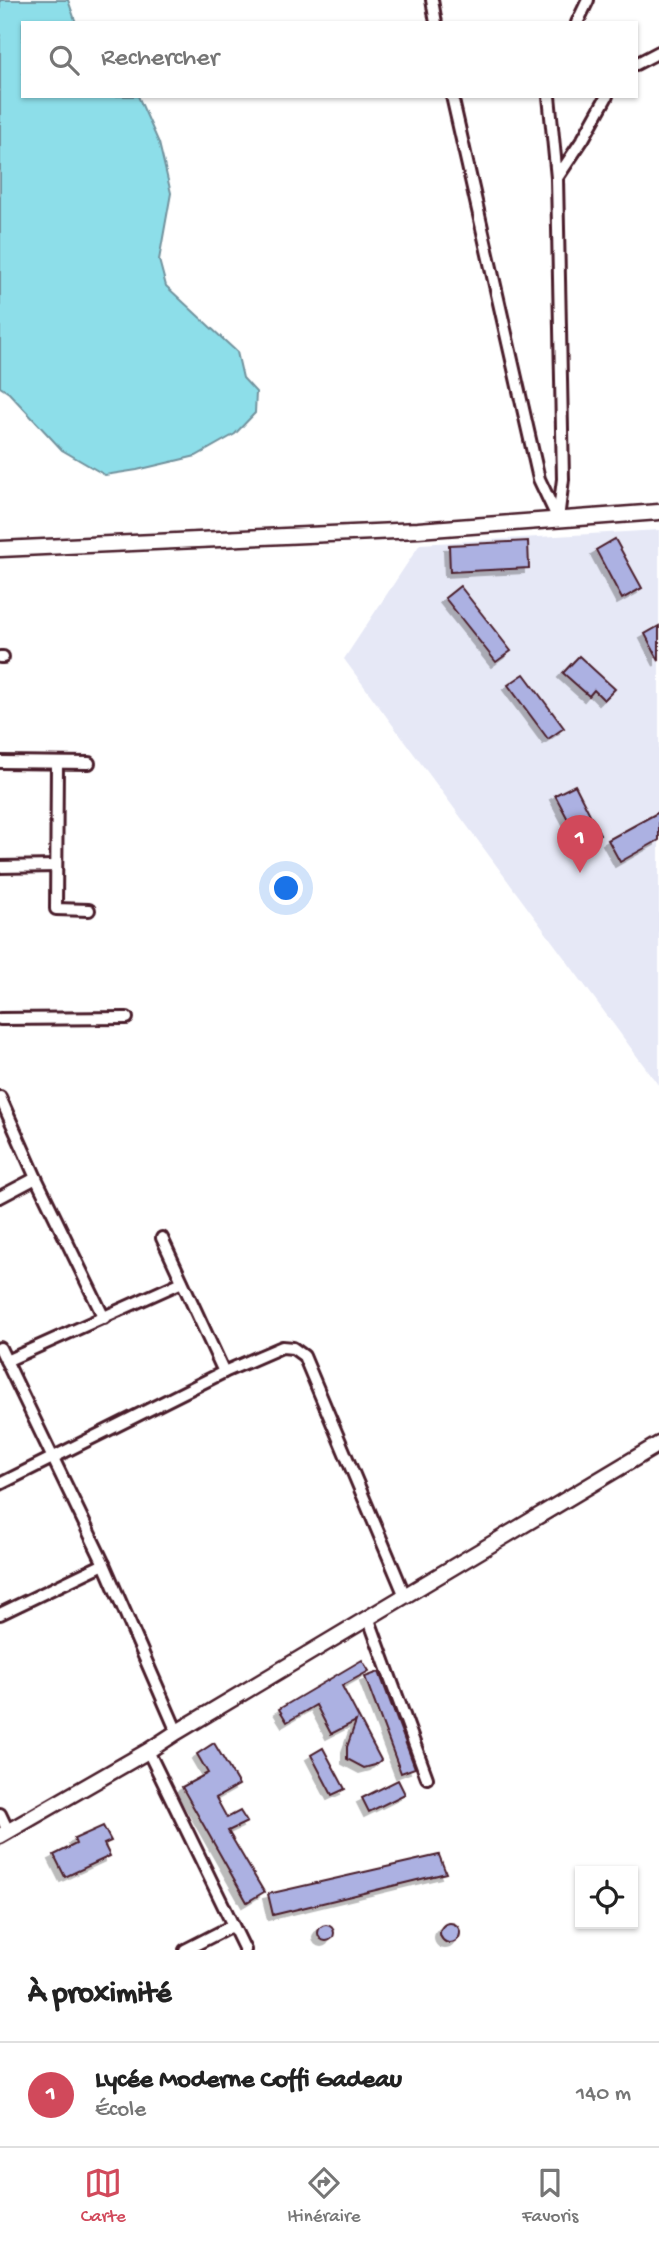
<!DOCTYPE html>
<html lang="fr">
<meta charset="utf-8">
<style>
:root{--surface:#fff;--page:#f2f2f2;--text:#222;--muted:#767676;--line:#e0e0e0;--accent:#d1495b}
body{margin:0;font-family:"Gochi Hand",sans-serif;background:var(--page);color:var(--text)}
.controls{position:absolute;right:21px;bottom:21px;display:grid;overflow:hidden;border-radius:0px;box-shadow:0 2px 5px #0004}
.controls button{width:63px;height:63px;display:grid;place-items:center;padding:0;border:0;border-bottom:2px solid var(--line);background:var(--surface);color:var(--text);font:35px sans-serif}
.you{position:absolute;left:287px;top:889px;width:24px;height:24px;margin:-18px;border:5px solid #fff;border-radius:50%;background:#1a73e8;box-shadow:0 0 0 10px #1a73e833}
.badge{display:grid;place-items:center;width:46px;height:46px;border-radius:50%;background:var(--accent);color:#fff;font-size:23px;font-weight:700}
.pin{position:absolute;translate:-50% -58px;filter:drop-shadow(0 2px 4px #0008)}
.pin::after{content:'';position:absolute;top:37px;width:24px;height:21px;background:inherit;clip-path:polygon(0 0,100% 0,50% 100%)}
.list{margin:0;padding:0;list-style:none}
h2{display:flex;justify-content:space-between;align-items:center;height:91px;margin:0;padding:0 28px;font-size:30px}
h2 small{font-size:23px;font-weight:400;color:var(--muted)}
.list li{display:grid;grid-template-columns:46px 1fr auto;gap:21px;align-items:center;box-sizing:border-box;height:105px;padding:0 28px;border-top:2px solid var(--line)}
.list b{display:block;font-size:26px;white-space:nowrap}
.list p{margin:0;font-size:23px;white-space:nowrap;color:var(--muted)}
.list em{font-size:23px;font-style:normal;color:var(--muted)}
.icon{flex:none;width:38px;height:38px;fill:none;stroke:currentColor;stroke-width:2;stroke-linecap:round;stroke-linejoin:round}
.map{position:relative;flex:none;width:659px;height:1950px;overflow:hidden}
.search{position:absolute;background:var(--surface);box-shadow:0 2px 5px #0004;left:21px;right:21px;top:21px;height:77px;display:flex;align-items:center;gap:18px;box-sizing:border-box;padding:0 24px;border-radius:0px;color:var(--muted);font-size:26px}
.sheet{height:196px;background:var(--surface)}
nav{display:flex;justify-content:space-around;align-items:center;box-sizing:border-box;height:98px;border-top:2px solid var(--line);background:var(--surface);font-size:19px;color:var(--muted)}
nav a{display:grid;justify-items:center;gap:4px}
nav .on{color:var(--accent)}
.map>svg:first-child{display:block}
</style>
<div class="map">
<svg width="659" height="1950" viewBox="0 0 659 1950">
<defs>
<filter id="shadow"><feDropShadow dx="-5" dy="5" stdDeviation="0" flood-color="#0004"/></filter>
</defs>
<rect width="100%" height="100%" fill="#fff"/>
<filter id="ink" filterUnits="userSpaceOnUse"><feTurbulence type="fractalNoise" baseFrequency=".0143" numOctaves="2"/><feDisplacementMap in="SourceGraphic" scale="14" xChannelSelector="R" yChannelSelector="G"/><feConvolveMatrix kernelMatrix="1 2 1 2 8 2 1 2 1" color-interpolation-filters="sRGB"/></filter>
<g filter="url(#ink)">
<path fill="#e6e8f6" d="M 659,530 L 659,1086 L 344,659 L 420,544 Z"/>
<path fill="#8ddee9" stroke="#72929d" stroke-width="2" d="M 0,0 L 68,0 L 76,23 L 23,23 L 23,96 L 138,96 L 159,143 L 171,193 L 159,260 L 166,286 L 237,352 L 243,378 L 256,392 L 255,413 L 235,434 L 196,456 L 137,470 L 105,475 L 62,450 L 9,393 L 0,387 Z"/>
<g fill="#acb1e2" stroke="#4a1f2b" stroke-width="2" filter="url(#shadow)">
<path d="M 615,539 L 642,588 L 622,599 L 596,550 Z"/>
<path d="M 528,541 L 529,568 L 450,572 L 449,545 Z"/>
<path d="M 460,586 L 511,651 L 496,662 L 445,598 Z"/>
<path d="M 659,626 L 659,661 L 645,634 Z"/>
<path d="M 579,656 L 615,689 L 604,700 L 594,690 L 589,696 L 563,673 Z"/>
<path d="M 524,674 L 564,728 L 548,739 L 508,685 Z"/>
<path d="M 575,785 L 600,834 L 581,844 L 555,795 Z"/>
<path d="M 659,812 L 659,840 L 620,862 L 608,840 Z"/>
<path d="M 362,1660 L 369,1671 L 342,1686 L 381,1760 L 375,1765 L 364,1768 L 347,1759 L 347,1747 L 356,1721 L 331,1734 L 316,1705 L 287,1722 L 279,1709 Z"/>
<path d="M 379,1672 L 415,1768 L 401,1773 L 365,1677 Z"/>
<path d="M 214,1743 L 239,1785 L 216,1798 L 227,1818 L 240,1811 L 247,1822 L 228,1831 L 264,1892 L 247,1902 L 182,1787 L 208,1773 L 197,1754 Z"/>
<path d="M 323,1748 L 345,1789 L 332,1795 L 311,1755 Z"/>
<path d="M 398,1780 L 405,1794 L 369,1812 L 362,1798 Z"/>
<path d="M 103,1826 L 111,1841 L 104,1844 L 110,1856 L 65,1877 L 54,1855 L 76,1844 L 74,1839 Z"/>
<path d="M 439,1855 L 446,1873 L 273,1915 L 268,1894 Z"/>
<circle cx="450" cy="1933" r="10"/>
<circle cx="326" cy="1933" r="8"/>
</g>
<g fill="none" stroke-linecap="round" stroke-linejoin="round">
<g stroke="#4a1f2b" stroke-width="16">
<g id="minor">
<path d="M 432,0 L 436,23"/>
<path d="M 577,23 L 588,0"/>
<path d="M 636,64 L 659,52"/>
<path d="M 452,96 L 539,479 L 558,519"/>
<path d="M 549,96 L 557,178 L 563,479 L 558,519"/>
<path d="M 557,178 L 583,139 L 607,96"/>
<path d="M 0,657 L 3,657"/>
<path d="M 0,762 L 89,763"/>
<path d="M 57,763 L 56,909 L 89,910"/>
<path d="M 0,867 L 56,866"/>
<path d="M 0,1019 L 127,1018"/>
<path d="M 0,1097 L 36,1178 L 104,1318"/>
<path d="M 0,1197 L 36,1178"/>
<path d="M 162,1238 L 224,1372"/>
<path d="M 0,1348 L 104,1564 L 177,1732"/>
<path d="M 6,1361 L 182,1282"/>
<path d="M 0,1484 L 224,1372 L 282,1347 L 293,1348 L 304,1356 L 405,1596"/>
<path d="M 0,1614 L 104,1564"/>
<path d="M 368,1617 L 427,1778"/>
<path d="M 148,1751 L 245,1950"/>
<path d="M 0,1814 L 8,1831"/>
<path d="M 185,1950 L 232,1926"/>
</g>
</g>
<g stroke="#4a1f2b" stroke-width="19">
<g id="tertiary">
<path d="M 0,549 L 418,530 L 659,512"/>
<path d="M 0,1836 L 148,1751 L 177,1732 L 659,1444"/>
</g>
</g>
<use href="#minor" stroke="#fff" stroke-width="10"/>
<use href="#tertiary" stroke="#fff" stroke-width="14"/>
</g>
</g>
</svg>
<div class="controls">
<button><svg class="icon" aria-label="locate" viewBox="0 0 24 24"><circle cx="12" cy="12" r="6"/><path d="M12 2v4M12 18v4M2 12h4M18 12h4"/></svg></button>
</div>
<div class="you"></div>
<div class="pin badge" style="left:580px;top:873px">1</div>
<div class="search"><svg class="icon" aria-label="search" viewBox="0 0 24 24"><circle cx="10" cy="10" r="6"/><path d="M15 15l6 6"/></svg>Rechercher</div>
</div>
<section class="sheet">
<h2>À proximité<small></small></h2>
<ul class="list">
<li><span class="badge">1</span><div><b>Lycée Moderne Coffi Gadeau</b><p>École</p></div><em>140 m</em></li>
</ul>
</section>
<nav>
<a class="on"><svg class="icon" aria-label="map" viewBox="0 0 24 24"><path d="M3 6l6-2 6 2 6-2v14l-6 2-6-2-6 2zM9 4v14M15 6v14"/></svg>Carte</a>
<a><svg class="icon" aria-label="directions" viewBox="0 0 24 24"><path d="M12 3l9 9-9 9-9-9zM9 14v-3h6M13 9l2 2-2 2"/></svg>Itinéraire</a>
<a><svg class="icon" aria-label="saved" viewBox="0 0 24 24"><path d="M7 4h10v16l-5-4-5 4z"/></svg>Favoris</a>
</nav>
